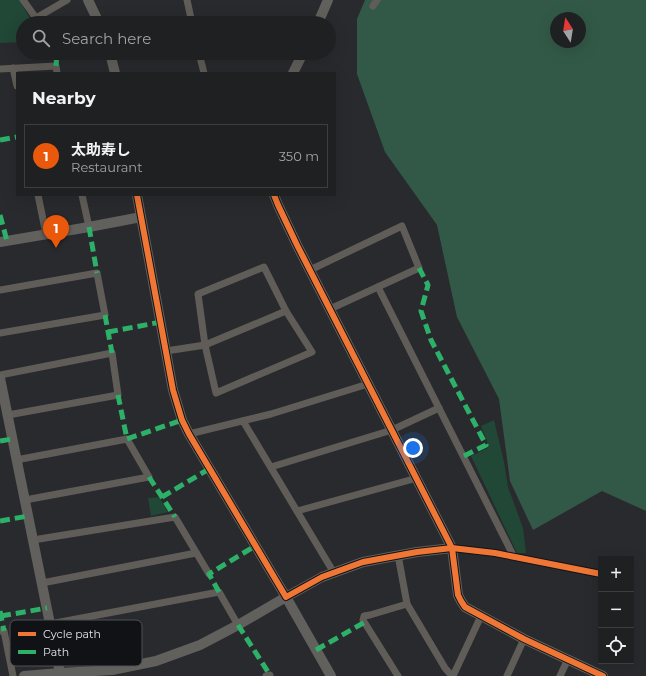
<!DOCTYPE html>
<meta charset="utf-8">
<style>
:root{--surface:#1f2022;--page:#2c2d2f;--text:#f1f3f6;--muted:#a1a3a5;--line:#3c3e40;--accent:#ea580c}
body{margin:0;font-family:Montserrat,"Noto Sans JP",sans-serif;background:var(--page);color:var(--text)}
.controls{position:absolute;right:12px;bottom:12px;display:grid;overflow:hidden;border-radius:0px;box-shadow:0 4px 16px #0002}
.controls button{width:36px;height:36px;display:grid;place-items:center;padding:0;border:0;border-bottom:1px solid var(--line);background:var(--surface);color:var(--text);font:20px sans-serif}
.compass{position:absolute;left:550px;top:12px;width:36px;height:36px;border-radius:50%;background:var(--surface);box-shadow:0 4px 16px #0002;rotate:348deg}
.you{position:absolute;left:413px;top:448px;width:14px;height:14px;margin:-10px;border:3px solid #fff;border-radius:50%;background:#1a73e8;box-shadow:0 0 0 6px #1a73e833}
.badge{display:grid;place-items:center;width:26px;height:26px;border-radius:50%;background:var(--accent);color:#fff;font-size:13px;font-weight:700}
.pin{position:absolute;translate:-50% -33px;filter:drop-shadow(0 1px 2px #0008)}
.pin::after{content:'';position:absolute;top:21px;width:14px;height:12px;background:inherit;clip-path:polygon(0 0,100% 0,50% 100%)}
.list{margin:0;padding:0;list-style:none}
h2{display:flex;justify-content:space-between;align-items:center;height:52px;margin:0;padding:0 16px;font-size:17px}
h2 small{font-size:13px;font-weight:400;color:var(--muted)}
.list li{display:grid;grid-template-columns:26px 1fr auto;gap:12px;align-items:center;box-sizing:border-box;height:64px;margin:0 8px 8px;padding:0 8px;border:1px solid var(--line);border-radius:0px}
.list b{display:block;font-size:15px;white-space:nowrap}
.list p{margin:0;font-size:13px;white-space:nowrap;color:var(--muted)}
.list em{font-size:13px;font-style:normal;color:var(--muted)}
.icon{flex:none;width:22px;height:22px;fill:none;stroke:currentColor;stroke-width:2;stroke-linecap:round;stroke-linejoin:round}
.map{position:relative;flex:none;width:646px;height:676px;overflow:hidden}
.search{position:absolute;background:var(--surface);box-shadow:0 4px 16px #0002;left:16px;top:16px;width:320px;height:44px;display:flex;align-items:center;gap:10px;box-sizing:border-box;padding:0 14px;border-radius:22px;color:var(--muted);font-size:15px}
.panel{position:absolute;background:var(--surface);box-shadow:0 4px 16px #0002;left:16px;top:72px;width:320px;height:124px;border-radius:0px}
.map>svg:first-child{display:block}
</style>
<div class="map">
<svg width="646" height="676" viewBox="0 0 646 676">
<rect width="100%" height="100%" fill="#292a2e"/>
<g fill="#214737">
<path d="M 0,0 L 19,0 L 31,20 L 33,23 L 23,23 L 23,42 L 0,43 Z"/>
<path d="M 494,420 L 504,462 L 508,487 L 523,528 L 526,553 L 517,553 L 471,456 L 488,448 L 487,441 L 481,426 Z"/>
<path d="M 159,497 L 168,512 L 151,516 L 148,498 Z"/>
</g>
<path fill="#325947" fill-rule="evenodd" d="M 365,0 L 646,0 L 646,511 L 602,491 L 533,530 L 510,481 L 499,399 L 457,317 L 437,225 L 385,152 L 357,74 L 357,19 ZM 556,18 L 580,18 L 580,42 L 556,42 Z"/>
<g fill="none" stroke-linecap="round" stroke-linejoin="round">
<g stroke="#605d58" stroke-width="7">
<path d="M 23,0 L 36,18 L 67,0"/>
<path d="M 187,0 L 192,23"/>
<path d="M 373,6 L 377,0"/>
<path d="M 199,53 L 204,73"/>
<path d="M 13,68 L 17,86"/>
<path d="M 0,69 L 56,66 L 57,73"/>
<path d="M 38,195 L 46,234"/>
<path d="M 82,195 L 89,227"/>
<path d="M 264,267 L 286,311 L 312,352 L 216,393 L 205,345 L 198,294 Z"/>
<path d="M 310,270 L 402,226 L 419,268 L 330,309"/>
<path d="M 378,287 L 514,557"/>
<path d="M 0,290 L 97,273 L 105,315 L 0,333"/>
<path d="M 166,351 L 205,345 L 286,311"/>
<path d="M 0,375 L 112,353 L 118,395 L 8,415"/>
<path d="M 243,421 L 334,573"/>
<path d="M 189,434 L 271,414 L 368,384"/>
<path d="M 16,460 L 127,439 L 149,477 L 25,500"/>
<path d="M 271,467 L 392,430 L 439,408"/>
<path d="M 297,511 L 417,478"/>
<path d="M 33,540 L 175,517 L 209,574"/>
<path d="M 452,548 L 495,553 L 601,574"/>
<path d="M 398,555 L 407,604 L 445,668 L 452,676"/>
<path d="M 42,583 L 196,553"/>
<path d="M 50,624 L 219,592 L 238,625"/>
<path d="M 0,631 L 4,631 L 13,676"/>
<path d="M 266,676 L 270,675 L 270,676"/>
<path d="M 398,676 L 363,620 L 364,616 L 370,615 L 407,604"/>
<path d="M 453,676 L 481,616"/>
<path d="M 507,676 L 524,639"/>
<path d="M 560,676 L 568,659"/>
</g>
<g stroke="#62605c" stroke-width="10">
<path d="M 88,0 L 99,23"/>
<path d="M 318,23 L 328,0"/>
<path d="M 110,53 L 115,73"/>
<path d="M 293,73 L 303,53"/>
<path d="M 137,195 L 173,390 L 182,420 L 189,434 L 286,597 L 322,577 L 363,562 L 417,552 L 452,548"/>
<path d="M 274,195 L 278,205 L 297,245 L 452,548 L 458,595 L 461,601 L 465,607 L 524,639 L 603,676"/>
<path d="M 0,242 L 89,227 L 141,217"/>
<path d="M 0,378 L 60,673 L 62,676"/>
<path d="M 24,676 L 60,673 L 112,670 L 156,661 L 200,645 L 238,625 L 286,597 L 331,676"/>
</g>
<g stroke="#2db169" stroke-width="5" stroke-dasharray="10 5" stroke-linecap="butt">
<path d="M 36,18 L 39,23"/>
<path d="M 56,66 L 57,53"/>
<path d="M 0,140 L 17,137"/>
<path d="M 0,215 L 7,241"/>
<path d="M 89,227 L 97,273"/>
<path d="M 419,268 L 428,285 L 421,311 L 431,340 L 486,445 L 464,456"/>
<path d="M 105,315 L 112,353"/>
<path d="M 108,332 L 161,322"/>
<path d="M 118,395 L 127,439 L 182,420"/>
<path d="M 0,441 L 12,439"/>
<path d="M 149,477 L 175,517"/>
<path d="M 162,497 L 209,469"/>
<path d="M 0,521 L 28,516"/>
<path d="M 219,592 L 209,574 L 255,546"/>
<path d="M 0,611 L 4,631"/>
<path d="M 1,616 L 47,608"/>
<path d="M 238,625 L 270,675"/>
<path d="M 316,650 L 365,622"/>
</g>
<g stroke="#101215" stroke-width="8">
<g id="cycleway">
<path d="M 137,195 L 173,390 L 182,420 L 189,434 L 286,597 L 322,577 L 363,562 L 417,552 L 452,548 L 495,553 L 601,574"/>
<path d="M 274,195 L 278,205 L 297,245 L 452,548 L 458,595 L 461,601 L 465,607 L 524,639 L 603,676"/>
</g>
</g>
<use href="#cycleway" stroke="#f07635" stroke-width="6"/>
</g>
<rect x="10" y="620" width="132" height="46" rx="6" fill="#101215" stroke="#4f5155" stroke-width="1"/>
<rect x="18" y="632" width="18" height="4" fill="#f07635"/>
<rect x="18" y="650" width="18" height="4" fill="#2db169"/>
<g font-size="11" fill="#e2e4ea">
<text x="43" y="638">Cycle path</text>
<text x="43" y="656">Path</text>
</g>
</svg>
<div class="controls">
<button>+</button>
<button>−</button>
<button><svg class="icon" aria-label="locate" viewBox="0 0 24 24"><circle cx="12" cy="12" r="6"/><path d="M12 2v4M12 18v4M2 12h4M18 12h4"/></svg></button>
</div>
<svg class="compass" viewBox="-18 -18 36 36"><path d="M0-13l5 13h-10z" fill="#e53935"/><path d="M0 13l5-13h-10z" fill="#a1a3a5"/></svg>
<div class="you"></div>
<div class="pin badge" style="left:56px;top:248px">1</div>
<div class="search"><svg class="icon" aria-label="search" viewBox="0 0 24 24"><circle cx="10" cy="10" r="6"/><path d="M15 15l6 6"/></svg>Search here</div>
<section class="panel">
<h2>Nearby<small></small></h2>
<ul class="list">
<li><span class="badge">1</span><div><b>太助寿し</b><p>Restaurant</p></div><em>350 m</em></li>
</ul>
</section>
</div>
